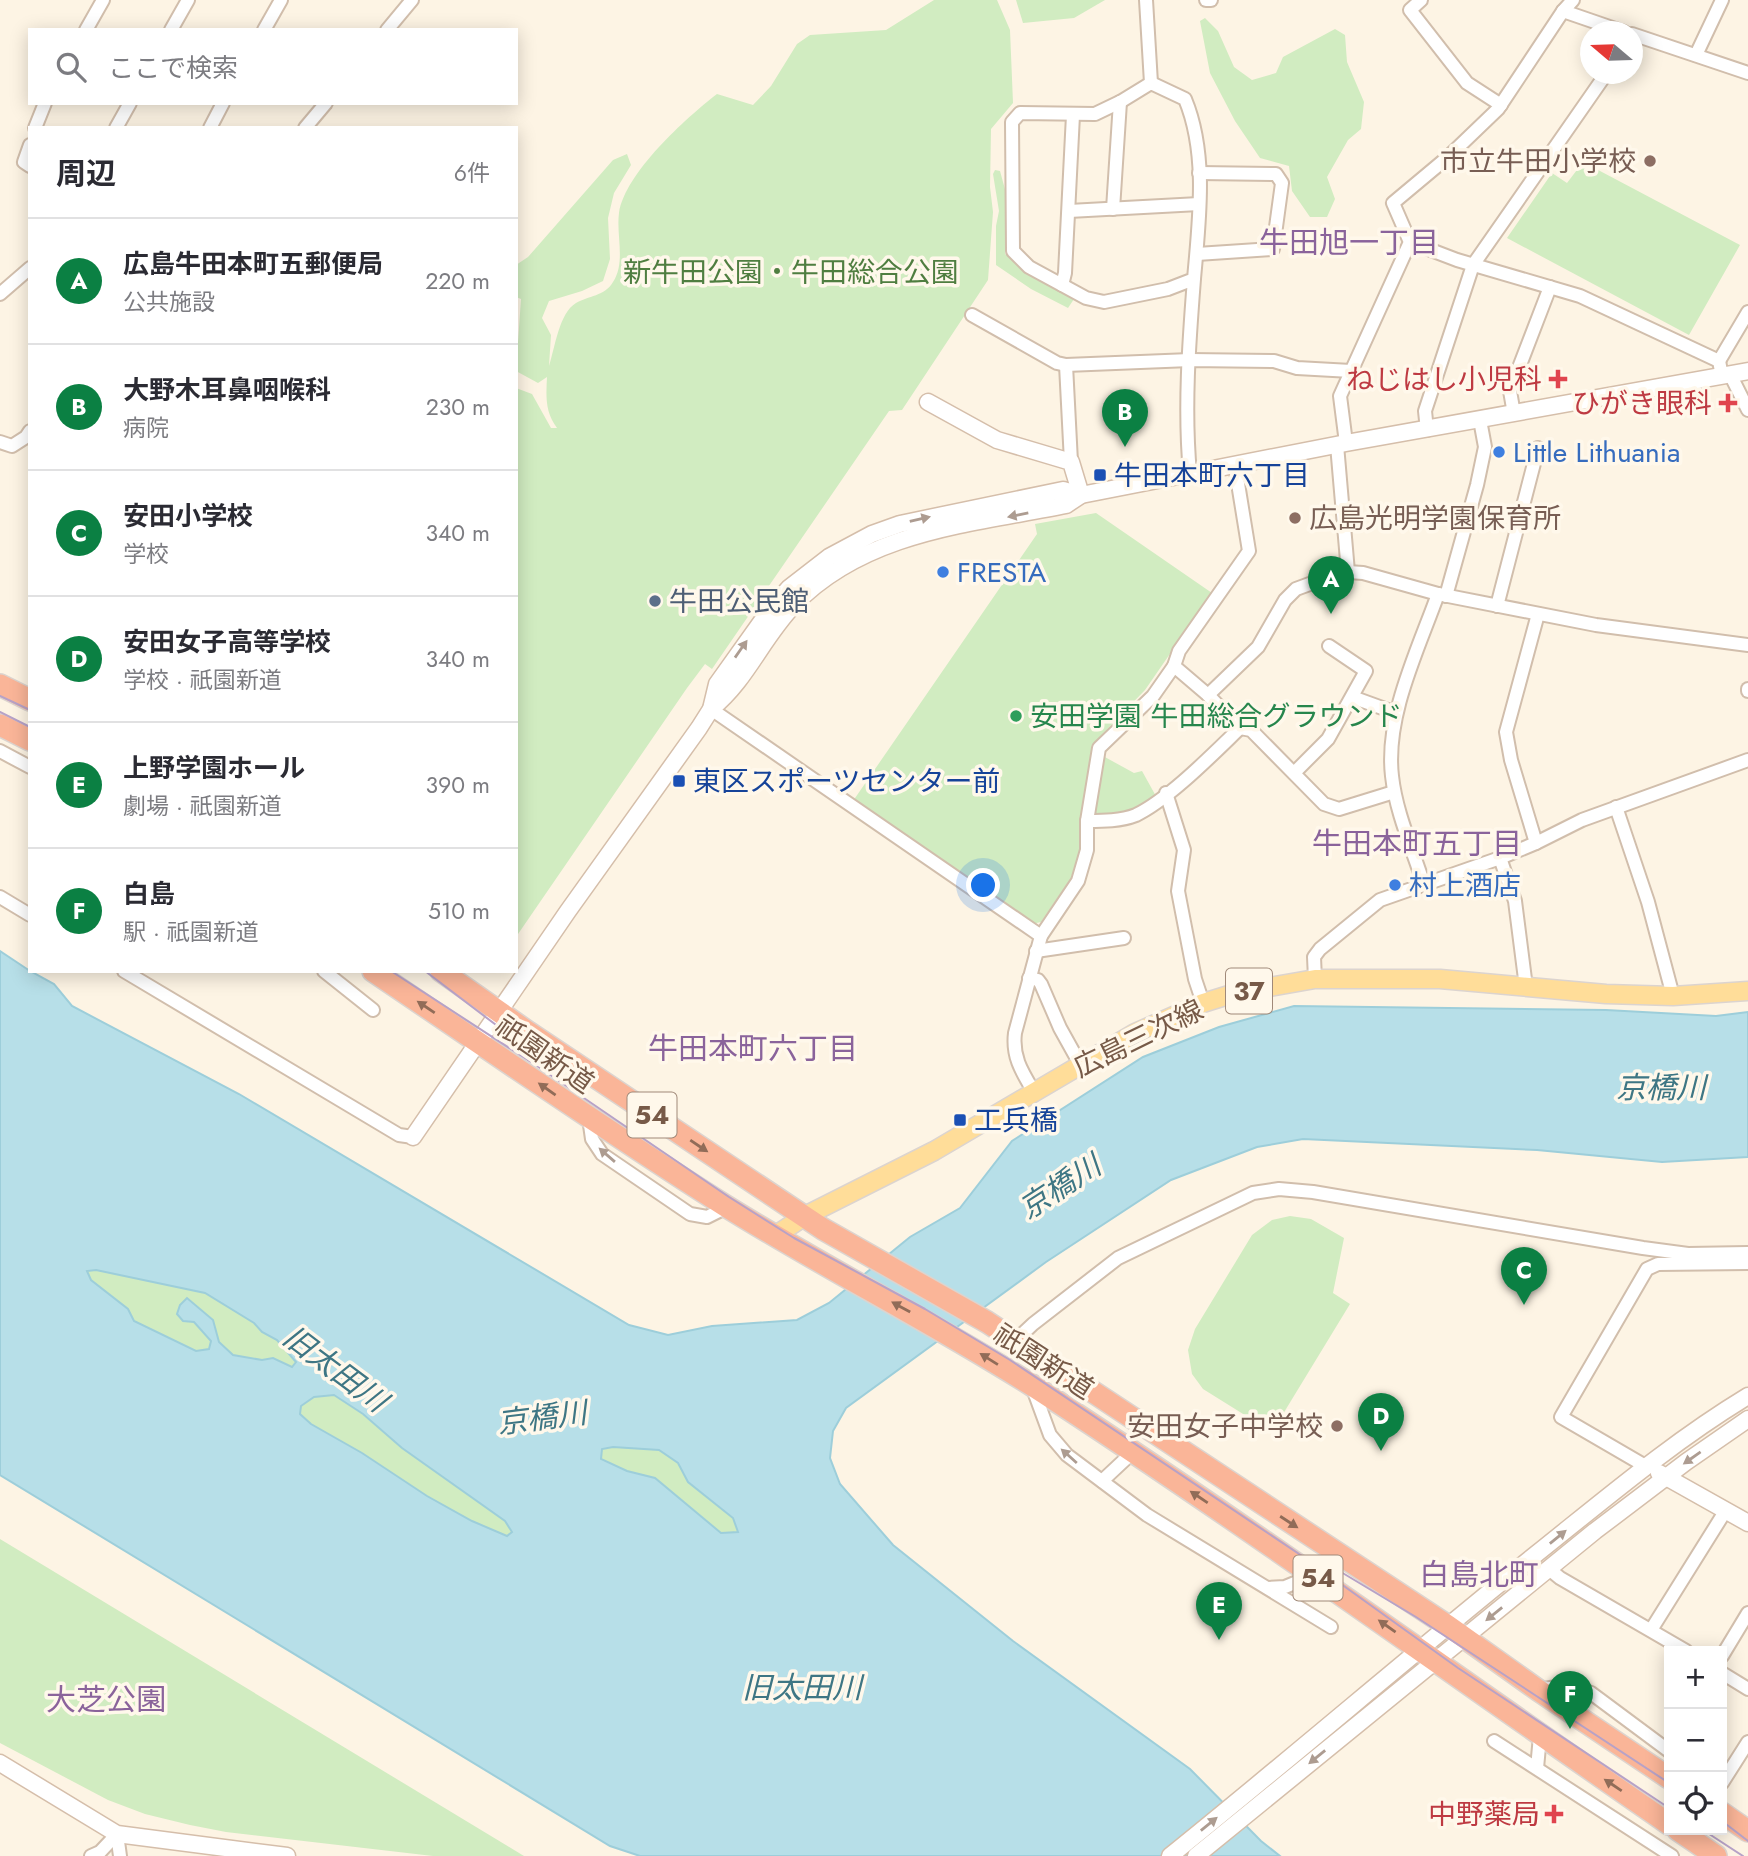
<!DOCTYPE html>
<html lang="ja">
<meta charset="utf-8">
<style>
:root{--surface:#fff;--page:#f2f2f3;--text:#2b2b33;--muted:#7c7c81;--line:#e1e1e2;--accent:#0b8043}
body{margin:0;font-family:Jost,"Noto Sans JP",sans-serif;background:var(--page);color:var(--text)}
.controls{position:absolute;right:21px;bottom:21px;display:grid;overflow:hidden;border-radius:0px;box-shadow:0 4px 18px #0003}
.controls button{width:63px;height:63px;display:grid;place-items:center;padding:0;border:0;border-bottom:2px solid var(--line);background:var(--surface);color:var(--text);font:35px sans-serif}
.compass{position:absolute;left:1580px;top:21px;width:63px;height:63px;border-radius:50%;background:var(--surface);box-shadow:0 4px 18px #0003;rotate:289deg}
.you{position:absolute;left:984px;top:886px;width:24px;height:24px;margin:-18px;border:5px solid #fff;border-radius:50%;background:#1a73e8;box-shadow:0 0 0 10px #1a73e833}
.badge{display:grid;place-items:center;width:46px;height:46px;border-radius:50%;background:var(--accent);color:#fff;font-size:23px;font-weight:700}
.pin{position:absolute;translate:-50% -58px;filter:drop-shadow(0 2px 4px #0008)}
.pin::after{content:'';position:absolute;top:37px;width:24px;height:21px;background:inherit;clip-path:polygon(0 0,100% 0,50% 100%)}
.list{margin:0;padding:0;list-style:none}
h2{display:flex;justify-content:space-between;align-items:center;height:91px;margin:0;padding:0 28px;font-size:30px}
h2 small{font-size:23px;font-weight:400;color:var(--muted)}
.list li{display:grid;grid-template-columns:46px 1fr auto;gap:21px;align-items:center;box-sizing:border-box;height:126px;padding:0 28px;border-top:2px solid var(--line)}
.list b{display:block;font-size:26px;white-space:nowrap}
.list p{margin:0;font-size:23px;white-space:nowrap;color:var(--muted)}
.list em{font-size:23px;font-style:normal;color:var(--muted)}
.icon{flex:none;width:38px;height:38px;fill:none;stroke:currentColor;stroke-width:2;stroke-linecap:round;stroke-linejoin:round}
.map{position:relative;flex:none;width:1748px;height:1856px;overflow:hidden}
.search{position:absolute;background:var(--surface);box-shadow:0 4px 18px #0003;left:28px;top:28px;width:490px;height:77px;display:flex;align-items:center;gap:18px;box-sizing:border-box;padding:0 24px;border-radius:0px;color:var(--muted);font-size:26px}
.panel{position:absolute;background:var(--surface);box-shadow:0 4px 18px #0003;left:28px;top:126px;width:490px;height:847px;border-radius:0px}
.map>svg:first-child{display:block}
</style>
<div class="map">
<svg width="1748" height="1856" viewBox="0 0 1748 1856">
<rect width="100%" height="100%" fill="#fdf4e4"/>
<g fill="#d1ecc1">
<path d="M 934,0 L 997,0 L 1010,30 L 1013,103 L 991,129 L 990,187 L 993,212 L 988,280 L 902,410 L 889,411 L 712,669 L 705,664 L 687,688 L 516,937 L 516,388 L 532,394 L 551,428 L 557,428 C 545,412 546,397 547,377 L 538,383 L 516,371 L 521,299 L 516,297 L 516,265 L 528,257 L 613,160 L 627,154 L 631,165 L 614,193 L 608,218 L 610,259 L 603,281 L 582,291 L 549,301 L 542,318 L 551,335 L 549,366 C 555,348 559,313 576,303 C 588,296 605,296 613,282 C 626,262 616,236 619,213 C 625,173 686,118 717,94 L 753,105 L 771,86 L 797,44 L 810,35 L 886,30 Z"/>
<path d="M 1016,0 L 1105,0 L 1074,18 L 1023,23 Z"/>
<path d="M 1205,18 L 1218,31 L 1234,67 L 1252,80 L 1276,73 L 1283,57 L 1335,29 L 1345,35 L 1347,62 L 1364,102 L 1361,129 L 1348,140 L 1327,177 L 1335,199 L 1327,217 L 1310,217 L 1292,191 L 1289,166 L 1260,158 L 1235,121 L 1210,73 L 1200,21 Z"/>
<path d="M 1583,162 L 1740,245 L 1689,335 L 1507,238 L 1552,173 L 1567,183 Z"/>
<path d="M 995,170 L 1000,171 L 1006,193 L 1005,254 L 1027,271 L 1074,299 L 1068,308 L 1031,289 L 996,265 L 996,226 L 999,211 L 993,174 Z"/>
<path d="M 1096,513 L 1212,593 L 1145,690 L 1092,745 L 1080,824 L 1081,846 L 1071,878 L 1041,922 L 1032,924 L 853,801 L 1037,534 L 1035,524 Z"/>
<path d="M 1103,756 L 1134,773 L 1142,771 L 1157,798 L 1132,813 L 1095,818 Z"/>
<path d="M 1290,1216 L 1311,1219 L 1344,1238 L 1333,1293 L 1350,1304 L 1272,1432 L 1203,1389 L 1192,1374 L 1188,1350 L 1195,1329 L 1252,1235 L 1272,1220 Z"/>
<path d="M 96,1270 L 205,1293 L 254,1323 L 262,1332 L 277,1340 L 296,1361 L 293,1367 L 273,1358 L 262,1360 L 233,1355 L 219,1342 L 213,1320 L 193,1322 L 211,1341 L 209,1349 L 196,1351 L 134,1321 L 128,1309 L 91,1280 L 86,1271 Z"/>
<path d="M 334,1395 L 362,1414 L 402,1448 L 505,1521 L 512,1532 L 507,1537 L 472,1521 L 427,1496 L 362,1453 L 311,1424 L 299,1414 L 301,1406 L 314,1397 Z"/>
<path d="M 613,1447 L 659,1450 L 678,1463 L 688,1482 L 733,1518 L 738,1533 L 721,1533 L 655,1478 L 627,1471 L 601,1459 L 601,1449 Z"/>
<path d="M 0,1539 L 524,1856 L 433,1856 L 226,1832 L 190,1825 L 145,1814 L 108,1800 L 0,1743 Z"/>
</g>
<path fill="#b7dfe8" stroke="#9dceda" stroke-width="2" fill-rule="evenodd" d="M 0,951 L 30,971 L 54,984 L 72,1006 L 239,1094 L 629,1325 L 668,1335 L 712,1326 L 797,1320 L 829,1303 L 910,1237 L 960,1208 L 1012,1141 L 1143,1057 L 1219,1027 L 1294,1006 L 1606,1010 L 1716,1016 L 1748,1012 L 1748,1157 L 1662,1162 L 1537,1150 L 1303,1139 L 1257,1147 L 1171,1180 L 1046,1262 L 846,1408 L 833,1431 L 830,1458 L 840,1484 L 893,1545 L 1013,1641 L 1190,1769 L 1261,1841 L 1280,1856 L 640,1856 L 610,1846 L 0,1475 ZM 96,1270 L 205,1293 L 254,1323 L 262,1332 L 277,1340 L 296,1362 L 292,1367 L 273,1358 L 262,1360 L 233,1355 L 219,1342 L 213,1320 L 187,1298 L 180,1305 L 177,1314 L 183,1321 L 194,1322 L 211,1341 L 209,1349 L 196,1351 L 134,1321 L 128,1309 L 91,1280 L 87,1271 ZM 334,1395 L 363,1414 L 402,1448 L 505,1521 L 512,1532 L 507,1536 L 472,1521 L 427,1496 L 362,1453 L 311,1424 L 300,1414 L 301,1406 L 314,1397 ZM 613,1447 L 659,1450 L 678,1463 L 688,1482 L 733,1518 L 738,1532 L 721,1533 L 655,1478 L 627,1471 L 601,1459 L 602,1449 Z"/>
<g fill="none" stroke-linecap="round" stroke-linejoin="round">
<g stroke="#d1beac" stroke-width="16">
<g id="street">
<path d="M 1146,0 L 1151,83"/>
<path d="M 1206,0 L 1211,0"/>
<path d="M 1421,0 L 1410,10 L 1467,83 L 1501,105"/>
<path d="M 1563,11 L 1624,32"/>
<path d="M 86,30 L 103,0"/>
<path d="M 171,30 L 188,0"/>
<path d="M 264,30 L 281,0"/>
<path d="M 387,30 L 412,0"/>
<path d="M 1632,34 L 1748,73"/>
<path d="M 1696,55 L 1722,0"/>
<path d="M 35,128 L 45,103"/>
<path d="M 116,128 L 130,103"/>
<path d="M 210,128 L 223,103"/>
<path d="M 305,128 L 326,103"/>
<path d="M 30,145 L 24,162 L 30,166"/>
<path d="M 1113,209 L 1120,102"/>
<path d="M 1069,211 L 1199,204"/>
<path d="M 1410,242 L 1457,260 L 1580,296 L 1719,361 L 1722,376"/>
<path d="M 1197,254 L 1273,249 L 1282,183 L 1276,174 L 1199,173"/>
<path d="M 1062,285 L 1065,273 L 1073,115"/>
<path d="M 0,294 L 30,268"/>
<path d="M 972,315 L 1057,363 L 1066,365 L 1190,360 L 1274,361 L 1297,368 L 1351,371"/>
<path d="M 1719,361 L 1748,312"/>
<path d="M 1066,365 L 1071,462"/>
<path d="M 1730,374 L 1748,410"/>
<path d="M 1514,414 L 1510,391 L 1550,287"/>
<path d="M 1427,430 L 1425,411 L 1473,265 L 1606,74"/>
<path d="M 0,442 L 12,446 L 26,437 L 30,431"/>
<path d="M 1346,443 L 1340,396 L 1410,242 L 1393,203 L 1448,157 L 1498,109 L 1563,11 L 1573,0"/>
<path d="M 1337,445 L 1348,572"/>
<path d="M 1190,473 C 1184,409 1189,343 1194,279 C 1199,221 1208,154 1185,99 L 1151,83 L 1120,102 L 1095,114 L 1020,113 L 1012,122 L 1013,251 L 1029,267 L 1086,298 L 1104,302 L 1168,289 L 1194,279"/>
<path d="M 1446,596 L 1477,485 L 1485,447 L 1480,420"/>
<path d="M 1497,606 L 1538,448"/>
<path d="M 1174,666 L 1208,695 L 1258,647 L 1285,600 L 1296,589 L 1334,575 L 1348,572 L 1363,573 L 1438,594 L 1596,625 L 1748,645"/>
<path d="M 1748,689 L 1748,691"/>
<path d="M 1208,695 L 1240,728 L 1251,730 L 1324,804 L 1339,809 L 1394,792"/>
<path d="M 1352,697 L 1396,713"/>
<path d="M 711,709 L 1041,936"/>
<path d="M 0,751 L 30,767"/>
<path d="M 1294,773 L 1328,739 L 1366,671 L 1329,646"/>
<path d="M 1166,793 L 1184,850 L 1178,891 L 1195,979 L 1203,1003"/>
<path d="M 1616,807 L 1648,902 L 1673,996"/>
<path d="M 1087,821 C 1103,821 1121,821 1136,815 C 1169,799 1213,754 1240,728"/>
<path d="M 1536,843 L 1511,760 L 1506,732 L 1538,614"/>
<path d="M 1500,858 L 1515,901 L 1526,987"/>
<path d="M 1424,885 C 1413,850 1396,813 1392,776 C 1385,716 1418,650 1438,594"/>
<path d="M 0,897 L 30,915"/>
<path d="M 1036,951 L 1124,938"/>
<path d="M 124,971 L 399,1135 L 413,1137"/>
<path d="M 324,971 L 373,1010"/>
<path d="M 1029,978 L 1038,980 L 1041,984 L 1060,1028 L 1080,1064"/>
<path d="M 1315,979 L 1314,957 L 1320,949 L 1380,900 L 1500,858 L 1536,843 L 1582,820 L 1748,760"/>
<path d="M 1034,1092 C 1022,1072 1012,1057 1015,1033 L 1041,936 L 1078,881 L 1087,850 L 1087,821 L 1099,748 L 1153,696 L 1174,666 L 1179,651 L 1249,551 L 1235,465"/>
<path d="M 589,1118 L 592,1139 L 602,1154 L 690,1214 L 707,1217 L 727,1207"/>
<path d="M 1014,1342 L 1033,1324 L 1118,1258 L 1253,1193 L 1279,1189 L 1313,1192 L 1643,1248 L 1688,1254 L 1748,1253"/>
<path d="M 1032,1386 L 1050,1435 L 1067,1455 L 1147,1515 L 1331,1627"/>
<path d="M 1647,1467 L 1561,1417 L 1647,1269 L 1658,1264 L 1748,1263"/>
<path d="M 1102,1481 L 1133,1452"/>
<path d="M 1549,1569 L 1560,1578 L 1686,1651"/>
<path d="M 1268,1588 L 1285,1587 L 1314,1575"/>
<path d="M 1651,1630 L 1726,1510"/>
<path d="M 1722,1656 L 1748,1613"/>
<path d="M 1722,1673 L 1748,1689"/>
<path d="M 1538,1690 L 1569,1685 L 1591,1693 L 1669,1751"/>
<path d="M 1494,1741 L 1672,1856"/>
<path d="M 1537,1768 L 1540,1736"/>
<path d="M 1722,1783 L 1748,1742"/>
<path d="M 117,1834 L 120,1856"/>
<path d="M 91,1856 L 100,1852 L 117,1834"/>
</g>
</g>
<g stroke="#d5beaa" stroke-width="19">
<g id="secondary">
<path d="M 928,402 L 997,440 L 1071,462 L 1081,495"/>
<path d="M 711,709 C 747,680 762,638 794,605 C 865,531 971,524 1066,505 L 1081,495 L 1346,443 L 1748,371"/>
<path d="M 413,1137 L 568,911 L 699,728 L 711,709 L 717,684 L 772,607 L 789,588 L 829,557 L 872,534 L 900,524 L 1063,490 L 1081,495"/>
<path d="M 1659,1473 L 1748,1523"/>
<path d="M 0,1763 L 117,1834 L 287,1856"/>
<path d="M 1170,1856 C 1293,1757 1412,1654 1535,1555 C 1604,1500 1672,1442 1748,1396"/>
<path d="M 1196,1856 L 1595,1531 L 1686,1462 L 1748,1419"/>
</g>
</g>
<g stroke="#dcd4cf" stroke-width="21">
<path id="primary" d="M 776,1235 L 805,1216 L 934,1151 L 1135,1033 L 1203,1003 L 1235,993 L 1315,979 L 1440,979 L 1606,994 L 1673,996 L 1748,991"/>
</g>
<g stroke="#dcd4cf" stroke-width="24">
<g id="highway">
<path d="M 0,685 L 30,700"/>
<path d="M 0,725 L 30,740"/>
<path d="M 373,971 C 490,1050 605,1130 724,1205 C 825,1268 932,1322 1033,1386 C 1249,1526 1457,1678 1669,1824"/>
<path d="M 441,971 L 528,1032 L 823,1229 L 987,1322 L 1448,1626 L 1538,1690 L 1669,1778"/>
<path d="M 1722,1813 L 1748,1831"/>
<path d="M 1678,1830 L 1716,1856"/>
</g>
</g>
<use href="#street" stroke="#fff" stroke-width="12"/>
<use href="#secondary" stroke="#fff" stroke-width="16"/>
<use href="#primary" stroke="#fd9" stroke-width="18"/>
<use href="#highway" stroke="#fab598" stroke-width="21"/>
<g stroke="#b7a2c7" stroke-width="2">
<path d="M 0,696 L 30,710"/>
<path d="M 0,712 L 30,727"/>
<path d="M 391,971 L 540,1068 L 729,1197 L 794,1238 L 925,1309 L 1010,1360 L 1302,1556 L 1458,1668 L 1669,1808"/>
<path d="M 425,971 L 525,1047"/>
<path d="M 1331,1566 L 1416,1617 L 1669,1783"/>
<path d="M 1722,1821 L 1748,1841"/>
<path d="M 1703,1830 L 1743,1856"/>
</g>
</g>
<defs><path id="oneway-solid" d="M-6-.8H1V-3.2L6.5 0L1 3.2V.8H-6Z" transform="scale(1.75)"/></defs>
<g fill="#ad9c91">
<use href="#oneway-solid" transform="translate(1018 515) rotate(169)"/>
<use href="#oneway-solid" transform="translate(920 519) rotate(-13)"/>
<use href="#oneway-solid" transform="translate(741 649) rotate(-55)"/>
<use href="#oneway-solid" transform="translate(607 1155) rotate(-139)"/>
<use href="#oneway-solid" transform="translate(1069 1456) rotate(-138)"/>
<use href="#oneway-solid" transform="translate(1692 1458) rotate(145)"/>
<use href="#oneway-solid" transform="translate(1558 1537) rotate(-39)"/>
<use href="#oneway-solid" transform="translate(1494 1614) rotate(141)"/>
<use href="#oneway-solid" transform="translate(1317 1757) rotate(141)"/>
<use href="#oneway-solid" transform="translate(1209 1824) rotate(-39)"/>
</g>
<g fill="#916c58">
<use href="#oneway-solid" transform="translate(426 1007) rotate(-146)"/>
<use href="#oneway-solid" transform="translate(547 1089) rotate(-145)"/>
<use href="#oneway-solid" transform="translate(699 1146) rotate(34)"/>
<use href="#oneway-solid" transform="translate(901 1307) rotate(-151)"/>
<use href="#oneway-solid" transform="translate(989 1359) rotate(-148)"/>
<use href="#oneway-solid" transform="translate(1199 1497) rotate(-146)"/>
<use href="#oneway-solid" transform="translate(1289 1522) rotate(33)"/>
<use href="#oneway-solid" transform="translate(1387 1626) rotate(-145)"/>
<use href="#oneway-solid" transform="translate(1613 1785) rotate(-146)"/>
</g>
<g fill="#8d6e63" stroke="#fff8eb" stroke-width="2.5">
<circle cx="1650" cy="161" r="7"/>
<circle cx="1295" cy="518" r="7"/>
<circle cx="1337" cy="1426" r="7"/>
</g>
<g fill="#e0444e" stroke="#fff8eb" stroke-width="2.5">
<path d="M1554.5 368.5h7v7h7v7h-7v7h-7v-7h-7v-7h7z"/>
<path d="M1724.5 392.5h7v7h7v7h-7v7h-7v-7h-7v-7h7z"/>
<path d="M1550.5 1803.5h7v7h7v7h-7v7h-7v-7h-7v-7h7z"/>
</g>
<g fill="#3f7fe0" stroke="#fff8eb" stroke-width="2.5">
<circle cx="1499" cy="452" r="7"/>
<circle cx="943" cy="572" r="7"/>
<circle cx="1395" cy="885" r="7"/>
</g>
<g fill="#1a4fb4" stroke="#fff8eb" stroke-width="2.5">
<rect x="1093" y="468" width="14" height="14" rx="3.5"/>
<rect x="672" y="774" width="14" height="14" rx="3.5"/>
<rect x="953" y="1113" width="14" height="14" rx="3.5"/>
</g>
<circle fill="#5c6f8a" stroke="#fff8eb" stroke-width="2.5" cx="655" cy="601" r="7"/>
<circle fill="#2e9e5b" stroke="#fff8eb" stroke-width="2.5" cx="1016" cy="716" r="7"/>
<g text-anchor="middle" stroke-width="7" stroke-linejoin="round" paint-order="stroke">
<g fill="#fff8eb" stroke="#a08979" stroke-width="2">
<rect x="1226" y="968.5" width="46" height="45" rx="5"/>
<rect x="627.5" y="1092.5" width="49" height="45" rx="5"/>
<rect x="1293.5" y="1555.5" width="49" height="45" rx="5"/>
</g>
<g font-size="26" font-weight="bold" fill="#775a48">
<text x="1249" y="1000">37</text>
<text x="652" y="1124">54</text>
<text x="1318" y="1587">54</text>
</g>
<g font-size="28" fill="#785e54" stroke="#fff8eb" text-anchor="end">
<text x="1636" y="171">市立牛田小学校</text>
<text x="1309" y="528" text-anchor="start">広島光明学園保育所</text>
<text x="1323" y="1436">安田女子中学校</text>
</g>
<g font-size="28" fill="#4f7e40" stroke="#fff8eb">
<text x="791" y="282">新牛田公園・牛田総合公園</text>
</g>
<g font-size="28" fill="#be3a42" stroke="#fff8eb" text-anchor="end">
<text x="1542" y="389">ねじはし小児科</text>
<text x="1712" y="413">ひがき眼科</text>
<text x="1540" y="1824">中野薬局</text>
</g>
<g font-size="28" fill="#366cbe" stroke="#fff8eb" text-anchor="start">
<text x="1513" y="462">Little Lithuania</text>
<text x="957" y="582">FRESTA</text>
<text x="1409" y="895">村上酒店</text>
</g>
<g font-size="28" fill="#164399" stroke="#fff8eb" text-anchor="start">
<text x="1114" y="485">牛田本町六丁目</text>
<text x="693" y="791">東区スポーツセンター前</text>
<text x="974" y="1130">工兵橋</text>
</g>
<g font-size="28" fill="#4e5e75" stroke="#fff8eb" text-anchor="start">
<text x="669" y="611">牛田公民館</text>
</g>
<g font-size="28" fill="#27864d" stroke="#fff8eb" text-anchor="start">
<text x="1030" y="726">安田学園 牛田総合グラウンド</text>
</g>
<g font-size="28" fill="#775a48" stroke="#fff8eb">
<text transform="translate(1138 1038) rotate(-26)" y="10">広島三次線</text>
<text transform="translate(545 1054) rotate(35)" y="10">祇園新道</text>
<text transform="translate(1044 1361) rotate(33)" y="10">祇園新道</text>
</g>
<g font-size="30" fill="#8a639b" stroke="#fff8eb">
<text x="1349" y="253">牛田旭一丁目</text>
<text x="1417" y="854">牛田本町五丁目</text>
<text x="753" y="1059">牛田本町六丁目</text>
<text x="1479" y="1585">白島北町</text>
<text x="106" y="1710">大芝公園</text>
</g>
<g font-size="30" font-style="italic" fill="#3e7684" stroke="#fff8eb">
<text x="1661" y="1098">京橋川</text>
<text transform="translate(1060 1187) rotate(-33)" y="10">京橋川</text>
<text transform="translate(335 1369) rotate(37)" y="10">旧太田川</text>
<text transform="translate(542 1418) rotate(-7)" y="10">京橋川</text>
<text x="802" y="1698">旧太田川</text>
</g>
</g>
</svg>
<div class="controls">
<button>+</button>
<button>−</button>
<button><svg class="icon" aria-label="locate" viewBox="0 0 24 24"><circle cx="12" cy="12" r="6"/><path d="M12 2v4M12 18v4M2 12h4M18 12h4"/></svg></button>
</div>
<svg class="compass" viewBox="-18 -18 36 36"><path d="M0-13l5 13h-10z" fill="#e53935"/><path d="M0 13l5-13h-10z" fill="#7c7c81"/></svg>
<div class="you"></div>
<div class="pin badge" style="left:1331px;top:614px">A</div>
<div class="pin badge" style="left:1125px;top:447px">B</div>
<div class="pin badge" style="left:1524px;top:1305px">C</div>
<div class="pin badge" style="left:1381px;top:1451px">D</div>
<div class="pin badge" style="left:1219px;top:1640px">E</div>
<div class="pin badge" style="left:1570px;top:1729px">F</div>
<div class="search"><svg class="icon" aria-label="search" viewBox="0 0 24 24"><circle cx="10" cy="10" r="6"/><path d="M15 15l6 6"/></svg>ここで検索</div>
<section class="panel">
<h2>周辺<small>6件</small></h2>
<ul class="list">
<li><span class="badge">A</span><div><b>広島牛田本町五郵便局</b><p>公共施設</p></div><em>220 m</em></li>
<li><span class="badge">B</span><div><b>大野木耳鼻咽喉科</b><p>病院</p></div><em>230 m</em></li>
<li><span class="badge">C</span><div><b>安田小学校</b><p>学校</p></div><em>340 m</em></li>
<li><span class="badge">D</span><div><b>安田女子高等学校</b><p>学校 · 祇園新道</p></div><em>340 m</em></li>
<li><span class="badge">E</span><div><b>上野学園ホール</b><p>劇場 · 祇園新道</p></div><em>390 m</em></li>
<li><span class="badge">F</span><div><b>白島</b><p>駅 · 祇園新道</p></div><em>510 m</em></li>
</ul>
</section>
</div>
